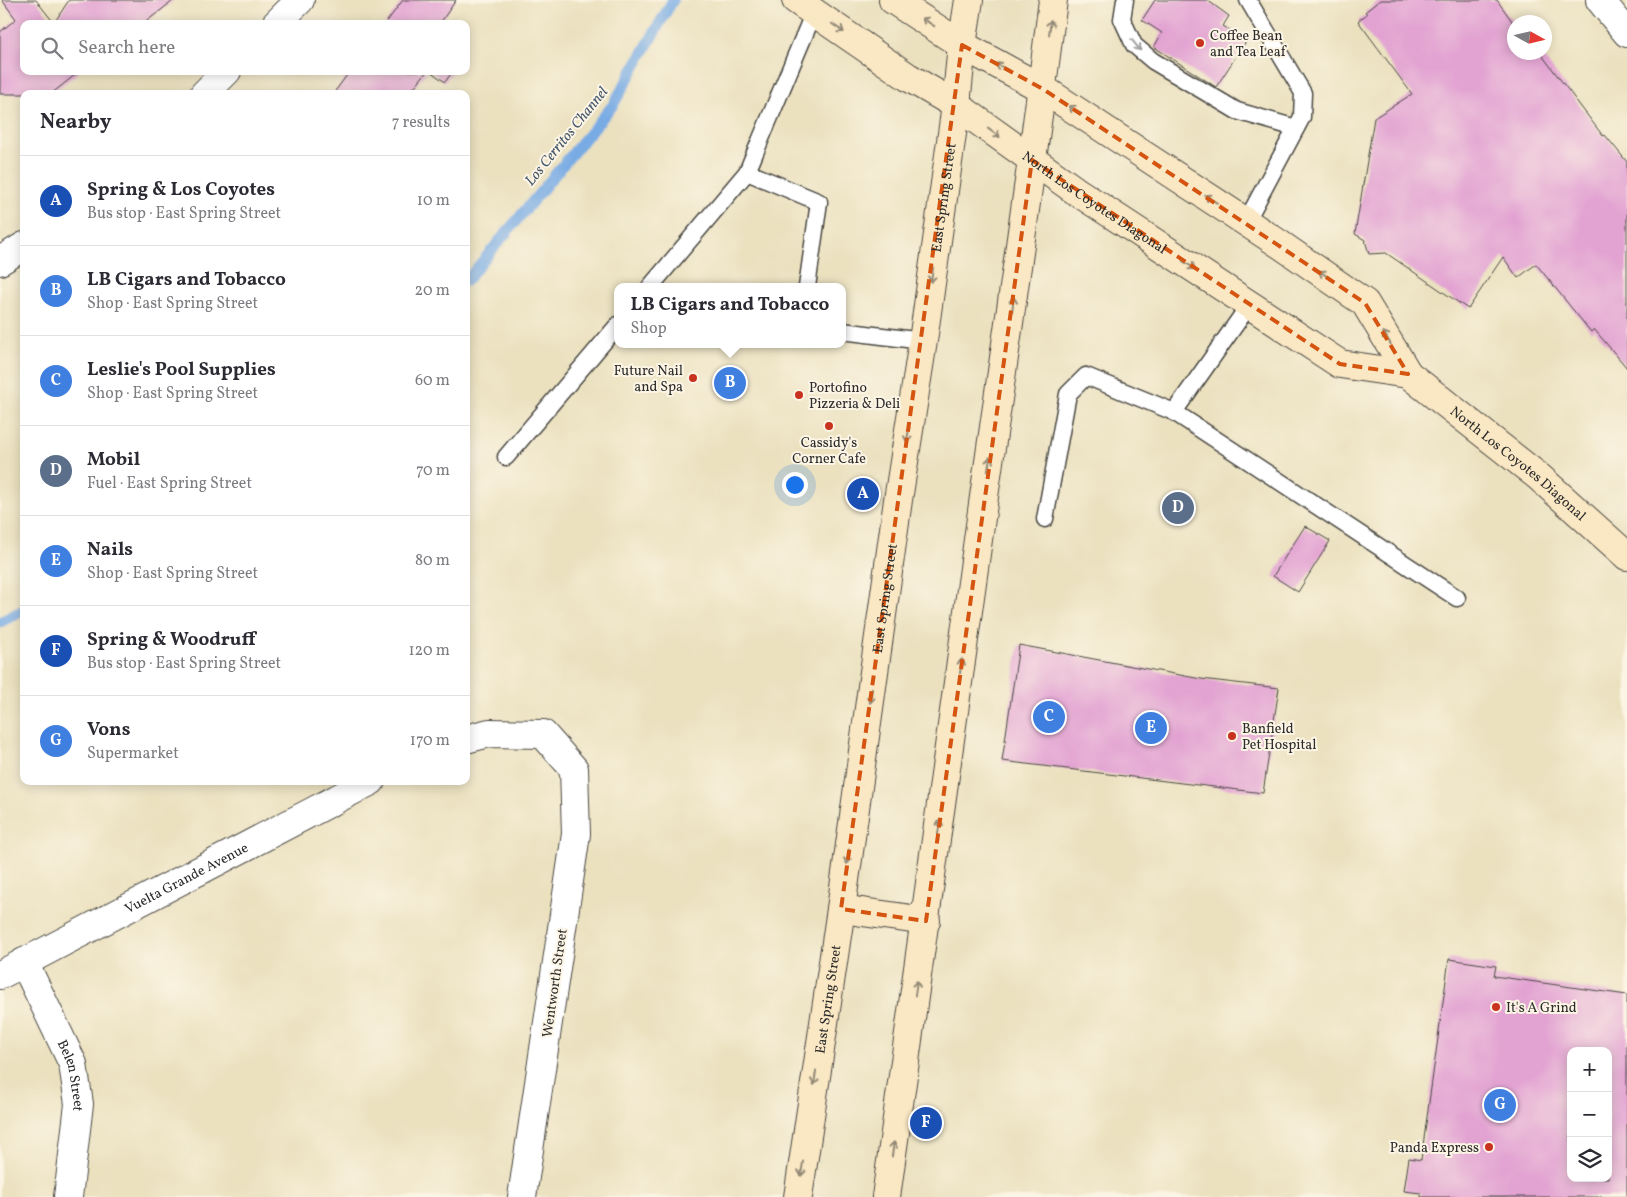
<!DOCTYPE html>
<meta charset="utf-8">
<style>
:root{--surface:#fff;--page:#f7f7f7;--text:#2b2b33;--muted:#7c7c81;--line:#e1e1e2;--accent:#0b8043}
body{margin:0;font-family:Vollkorn,serif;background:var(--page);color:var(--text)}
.controls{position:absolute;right:15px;bottom:15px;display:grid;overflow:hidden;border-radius:10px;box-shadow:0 2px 12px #0003}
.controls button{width:45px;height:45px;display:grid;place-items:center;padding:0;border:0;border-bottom:1px solid var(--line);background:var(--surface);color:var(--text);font:25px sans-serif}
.compass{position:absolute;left:1507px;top:15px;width:45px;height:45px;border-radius:50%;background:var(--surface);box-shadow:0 2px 12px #0003;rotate:98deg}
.you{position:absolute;left:794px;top:484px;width:18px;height:18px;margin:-12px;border:4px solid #fff;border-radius:50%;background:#1a73e8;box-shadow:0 0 0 8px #1a73e833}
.badge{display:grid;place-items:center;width:32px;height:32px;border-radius:50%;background:var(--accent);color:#fff;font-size:16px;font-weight:700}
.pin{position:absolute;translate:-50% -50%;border:2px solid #fff;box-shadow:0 1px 5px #0006}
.popup{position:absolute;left:614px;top:283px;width:232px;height:65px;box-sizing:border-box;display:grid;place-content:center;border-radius:10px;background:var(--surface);filter:drop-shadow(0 1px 4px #0005);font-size:16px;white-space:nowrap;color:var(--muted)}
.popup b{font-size:19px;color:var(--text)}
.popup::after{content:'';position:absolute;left:50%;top:100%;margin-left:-10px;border:10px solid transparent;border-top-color:var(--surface)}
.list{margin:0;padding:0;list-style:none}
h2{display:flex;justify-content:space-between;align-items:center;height:65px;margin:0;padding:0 20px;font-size:21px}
h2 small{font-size:16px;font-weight:400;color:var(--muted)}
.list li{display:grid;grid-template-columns:32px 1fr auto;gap:15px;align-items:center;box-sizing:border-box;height:90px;padding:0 20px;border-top:1px solid var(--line)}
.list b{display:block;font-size:19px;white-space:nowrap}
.list p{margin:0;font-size:16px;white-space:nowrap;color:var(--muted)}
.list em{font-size:16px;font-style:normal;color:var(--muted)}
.icon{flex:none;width:28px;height:28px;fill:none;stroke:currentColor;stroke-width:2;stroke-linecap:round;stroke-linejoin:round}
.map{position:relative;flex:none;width:1627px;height:1197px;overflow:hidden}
.search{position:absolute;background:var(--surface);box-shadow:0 2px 12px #0003;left:20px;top:20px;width:450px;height:55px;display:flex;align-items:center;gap:12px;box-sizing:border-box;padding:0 18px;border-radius:10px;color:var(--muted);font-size:19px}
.panel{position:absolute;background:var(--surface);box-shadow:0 2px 12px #0003;left:20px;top:90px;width:450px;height:695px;border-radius:10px}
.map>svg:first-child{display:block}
</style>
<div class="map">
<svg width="1627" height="1197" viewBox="0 0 1627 1197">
<rect width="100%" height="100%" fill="#fcf5e5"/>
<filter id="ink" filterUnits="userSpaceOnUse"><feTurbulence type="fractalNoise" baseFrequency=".02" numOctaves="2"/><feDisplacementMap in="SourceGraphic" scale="10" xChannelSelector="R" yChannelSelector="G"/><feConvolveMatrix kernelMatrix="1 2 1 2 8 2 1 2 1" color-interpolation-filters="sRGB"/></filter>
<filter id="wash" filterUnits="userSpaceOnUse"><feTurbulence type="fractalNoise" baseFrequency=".0096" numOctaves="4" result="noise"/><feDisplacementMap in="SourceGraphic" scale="20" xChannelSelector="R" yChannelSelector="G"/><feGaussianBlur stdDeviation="1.12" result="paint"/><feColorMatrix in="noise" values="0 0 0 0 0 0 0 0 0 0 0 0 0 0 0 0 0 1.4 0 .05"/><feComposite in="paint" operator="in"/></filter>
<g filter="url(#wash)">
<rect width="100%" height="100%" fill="#ebe1bf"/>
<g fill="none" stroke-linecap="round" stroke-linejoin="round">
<g stroke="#78abe4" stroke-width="11">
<path d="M 466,281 L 613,105 L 673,0"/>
<path d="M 0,622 L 24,610"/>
</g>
</g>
<g id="blocks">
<g fill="#e2a2d2" fill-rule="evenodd">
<path d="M 2,0 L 36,0 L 54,23 L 69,0 L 174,0 L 143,24 L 24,24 L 24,71 L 80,71 L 51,94 L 0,94 L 0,32 L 16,19 Z"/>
<path d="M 403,0 L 456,0 L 441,22 L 444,24 L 385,24 Z"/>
<path d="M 1155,0 L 1207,0 L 1229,16 L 1223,26 L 1247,40 L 1216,87 L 1154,47 L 1162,33 L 1142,20 Z"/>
<path d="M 1380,0 L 1497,0 L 1514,24 L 1514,52 L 1536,52 L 1538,56 L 1541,54 L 1603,136 L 1605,135 L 1627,162 L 1627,368 L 1594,329 L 1591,332 L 1536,264 L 1518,278 L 1503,257 L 1468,309 L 1386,253 L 1369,254 L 1365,240 L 1355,234 L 1374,118 L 1412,94 L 1358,21 L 1367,14 L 1365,12 Z"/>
<path d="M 350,71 L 427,71 L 409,94 L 333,94 Z"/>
<path d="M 430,71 L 453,71 L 445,82 Z"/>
<path d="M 1305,526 L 1330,541 L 1298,592 L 1273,576 Z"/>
<path d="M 1019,645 L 1201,679 L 1279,688 L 1263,793 L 1002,761 Z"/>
<path d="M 1449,959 L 1496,966 L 1494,976 L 1627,995 L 1627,1197 L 1421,1197 L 1421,1193 L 1404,1191 L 1409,1158 L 1421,1160 ZM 1571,1051 L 1608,1051 L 1608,1178 L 1571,1178 Z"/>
</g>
</g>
</g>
<g filter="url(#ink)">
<use href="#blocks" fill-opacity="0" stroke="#484641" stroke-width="1"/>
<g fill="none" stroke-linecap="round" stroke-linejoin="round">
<g stroke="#484641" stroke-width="19">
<g id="service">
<path d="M 1125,0 L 1122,19 L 1134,45 L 1153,61 L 1237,111 L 1296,128"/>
<path d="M 747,172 L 819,202 L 807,287"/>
<path d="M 1246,222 L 1302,117 L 1303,93 L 1248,0"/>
<path d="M 650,287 L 747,172 L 814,12"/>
<path d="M 1250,304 L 1174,412 L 1457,598"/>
<path d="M 842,331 L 923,341"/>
<path d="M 506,457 L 618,325"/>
<path d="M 1045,519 L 1068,394 L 1086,376 L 1174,412"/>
</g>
</g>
<g stroke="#484641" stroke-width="30">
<g id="minor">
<path d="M 1600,0 L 1627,33"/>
<path d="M 276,24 L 300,0"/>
<path d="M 204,94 L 227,71"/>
<path d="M 0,261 L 24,246"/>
<path d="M 466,739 L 489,733 L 543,734 L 574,769 L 576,834 L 522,1197"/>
<path id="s1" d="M 24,962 L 73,1064 L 79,1104 L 68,1197"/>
<path id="s2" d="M 0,975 L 371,781"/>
</g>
</g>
<g stroke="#484641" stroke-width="30">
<g id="secondary">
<path id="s3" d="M 796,0 L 908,77 L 956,105 L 1076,191 L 1340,364 L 1408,374"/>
<path id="s4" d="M 893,0 L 962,45 L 1043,89 L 1281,245 L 1365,303 L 1408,374 L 1539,477 L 1627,556"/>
<path d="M 841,909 L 926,921"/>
<path id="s5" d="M 798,1197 L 841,909 L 898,500 L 923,341 L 956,105 L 962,45 L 969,0"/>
<path d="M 886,1197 C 920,969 949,740 982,511 C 1006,341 1032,171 1053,0"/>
</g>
</g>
<use href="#service" stroke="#fff" stroke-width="16"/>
<use href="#minor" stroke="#fff" stroke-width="28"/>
<use href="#secondary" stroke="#fae7c3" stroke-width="28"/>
</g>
<defs><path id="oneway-shaft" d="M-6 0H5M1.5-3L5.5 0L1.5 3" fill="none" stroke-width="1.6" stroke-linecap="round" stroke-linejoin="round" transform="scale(1.25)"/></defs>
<g stroke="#928977">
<use href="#oneway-shaft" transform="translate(928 22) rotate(-147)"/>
<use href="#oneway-shaft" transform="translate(1050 27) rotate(-83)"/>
<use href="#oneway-shaft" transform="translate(838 28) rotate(35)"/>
<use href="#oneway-shaft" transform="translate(1002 67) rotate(-151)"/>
<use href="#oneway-shaft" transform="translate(1075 110) rotate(-147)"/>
<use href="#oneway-shaft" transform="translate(994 133) rotate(36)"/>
<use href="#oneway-shaft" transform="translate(1211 199) rotate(-147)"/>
<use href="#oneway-shaft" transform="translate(1189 265) rotate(33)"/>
<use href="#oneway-shaft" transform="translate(932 275) rotate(98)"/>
<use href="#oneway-shaft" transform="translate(1325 275) rotate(-145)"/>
<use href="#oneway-shaft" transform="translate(1013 304) rotate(-83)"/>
<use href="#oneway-shaft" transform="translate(1387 338) rotate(-121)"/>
<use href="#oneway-shaft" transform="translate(908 435) rotate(99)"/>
<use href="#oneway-shaft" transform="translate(989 464) rotate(-81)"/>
<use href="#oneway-shaft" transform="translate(961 666) rotate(-82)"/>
<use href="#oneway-shaft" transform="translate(871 696) rotate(98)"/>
<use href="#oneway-shaft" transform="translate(939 827) rotate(-82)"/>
<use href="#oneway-shaft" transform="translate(848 857) rotate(98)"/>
<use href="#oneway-shaft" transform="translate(916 988) rotate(-82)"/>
<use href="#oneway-shaft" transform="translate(815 1078) rotate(98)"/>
<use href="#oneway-shaft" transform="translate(893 1149) rotate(-82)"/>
<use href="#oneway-shaft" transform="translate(802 1169) rotate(98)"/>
</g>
<use stroke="#a0a0a0" href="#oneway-shaft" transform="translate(1136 45) rotate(51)"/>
</g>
<path fill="none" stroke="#d5540f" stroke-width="4" stroke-dasharray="10 6" stroke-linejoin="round" d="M 962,45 L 1043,89 L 1365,303 L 1408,374 L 1340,364 L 1032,160 L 926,921 L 841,909 Z"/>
<g fill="#c8321e" stroke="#fcf5e5" stroke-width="2">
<circle cx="1200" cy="43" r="5"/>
<circle cx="693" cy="378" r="5"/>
<circle cx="799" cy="395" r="5"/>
<circle cx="829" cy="426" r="5"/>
<circle cx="1232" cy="736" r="5"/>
<circle cx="1496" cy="1007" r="5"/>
<circle cx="1489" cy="1147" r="5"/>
</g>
<g text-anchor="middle" stroke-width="4" stroke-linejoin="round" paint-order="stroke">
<g font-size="14" fill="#2b2b2b" stroke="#fcf5e5" text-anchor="start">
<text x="1210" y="40">Coffee Bean<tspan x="1210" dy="16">and Tea Leaf</tspan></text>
<text x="683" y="375" text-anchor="end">Future Nail<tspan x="683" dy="16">and Spa</tspan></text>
<text x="809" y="392">Portofino<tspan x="809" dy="16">Pizzeria &amp; Deli</tspan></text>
<text x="829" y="447" text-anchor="middle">Cassidy's<tspan x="829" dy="16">Corner Cafe</tspan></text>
<text x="1242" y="733">Banfield<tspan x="1242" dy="16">Pet Hospital</tspan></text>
<text x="1506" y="1012">It's A Grind</text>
<text x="1479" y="1152" text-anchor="end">Panda Express</text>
</g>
<g font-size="14" fill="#2b2b2b" stroke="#fcf5e5">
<text dy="5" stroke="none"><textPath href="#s5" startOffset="1010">East Spring Street</textPath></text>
<text dy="5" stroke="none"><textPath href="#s3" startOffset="361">North Los Coyotes Diagonal</textPath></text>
<text dy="5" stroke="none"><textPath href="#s4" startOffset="786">North Los Coyotes Diagonal</textPath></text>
<text dy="5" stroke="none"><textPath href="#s5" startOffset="605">East Spring Street</textPath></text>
<text dy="5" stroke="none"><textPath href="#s2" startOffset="210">Vuelta Grande Avenue</textPath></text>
<text transform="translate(554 983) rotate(-82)" y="5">Wentworth Street</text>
<text dy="5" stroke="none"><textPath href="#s5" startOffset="200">East Spring Street</textPath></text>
<text dy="5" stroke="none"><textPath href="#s1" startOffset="124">Belen Street</textPath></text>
</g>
<g font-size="15" font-style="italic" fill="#46586c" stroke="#fcf5e5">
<text transform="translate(566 136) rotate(-51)" y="5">Los Cerritos Channel</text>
</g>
</g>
</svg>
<div class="controls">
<button>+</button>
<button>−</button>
<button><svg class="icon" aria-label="layers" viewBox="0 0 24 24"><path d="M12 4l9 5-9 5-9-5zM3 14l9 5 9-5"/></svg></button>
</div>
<svg class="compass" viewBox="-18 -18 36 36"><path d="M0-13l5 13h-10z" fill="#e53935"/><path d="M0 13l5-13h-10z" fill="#7c7c81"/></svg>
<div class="you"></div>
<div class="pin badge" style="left:863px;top:494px;background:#1a4fb4">A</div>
<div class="pin badge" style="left:730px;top:383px;background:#3f7fe0">B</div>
<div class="popup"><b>LB Cigars and Tobacco</b>Shop</div>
<div class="pin badge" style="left:1049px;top:717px;background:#3f7fe0">C</div>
<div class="pin badge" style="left:1178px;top:508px;background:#5c6f8a">D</div>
<div class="pin badge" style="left:1151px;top:728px;background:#3f7fe0">E</div>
<div class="pin badge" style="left:926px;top:1123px;background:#1a4fb4">F</div>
<div class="pin badge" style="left:1500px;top:1105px;background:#3f7fe0">G</div>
<div class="search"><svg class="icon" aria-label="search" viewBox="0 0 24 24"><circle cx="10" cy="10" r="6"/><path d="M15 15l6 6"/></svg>Search here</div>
<section class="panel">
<h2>Nearby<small>7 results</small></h2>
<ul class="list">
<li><span class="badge" style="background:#1a4fb4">A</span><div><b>Spring &amp; Los Coyotes</b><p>Bus stop · East Spring Street</p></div><em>10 m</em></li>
<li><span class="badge" style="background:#3f7fe0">B</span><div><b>LB Cigars and Tobacco</b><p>Shop · East Spring Street</p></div><em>20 m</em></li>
<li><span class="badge" style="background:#3f7fe0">C</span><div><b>Leslie's Pool Supplies</b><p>Shop · East Spring Street</p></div><em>60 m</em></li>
<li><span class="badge" style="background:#5c6f8a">D</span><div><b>Mobil</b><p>Fuel · East Spring Street</p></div><em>70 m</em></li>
<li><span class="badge" style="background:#3f7fe0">E</span><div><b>Nails</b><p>Shop · East Spring Street</p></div><em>80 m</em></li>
<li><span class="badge" style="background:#1a4fb4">F</span><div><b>Spring &amp; Woodruff</b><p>Bus stop · East Spring Street</p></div><em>120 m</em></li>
<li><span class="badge" style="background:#3f7fe0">G</span><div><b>Vons</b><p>Supermarket</p></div><em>170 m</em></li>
</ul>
</section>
</div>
